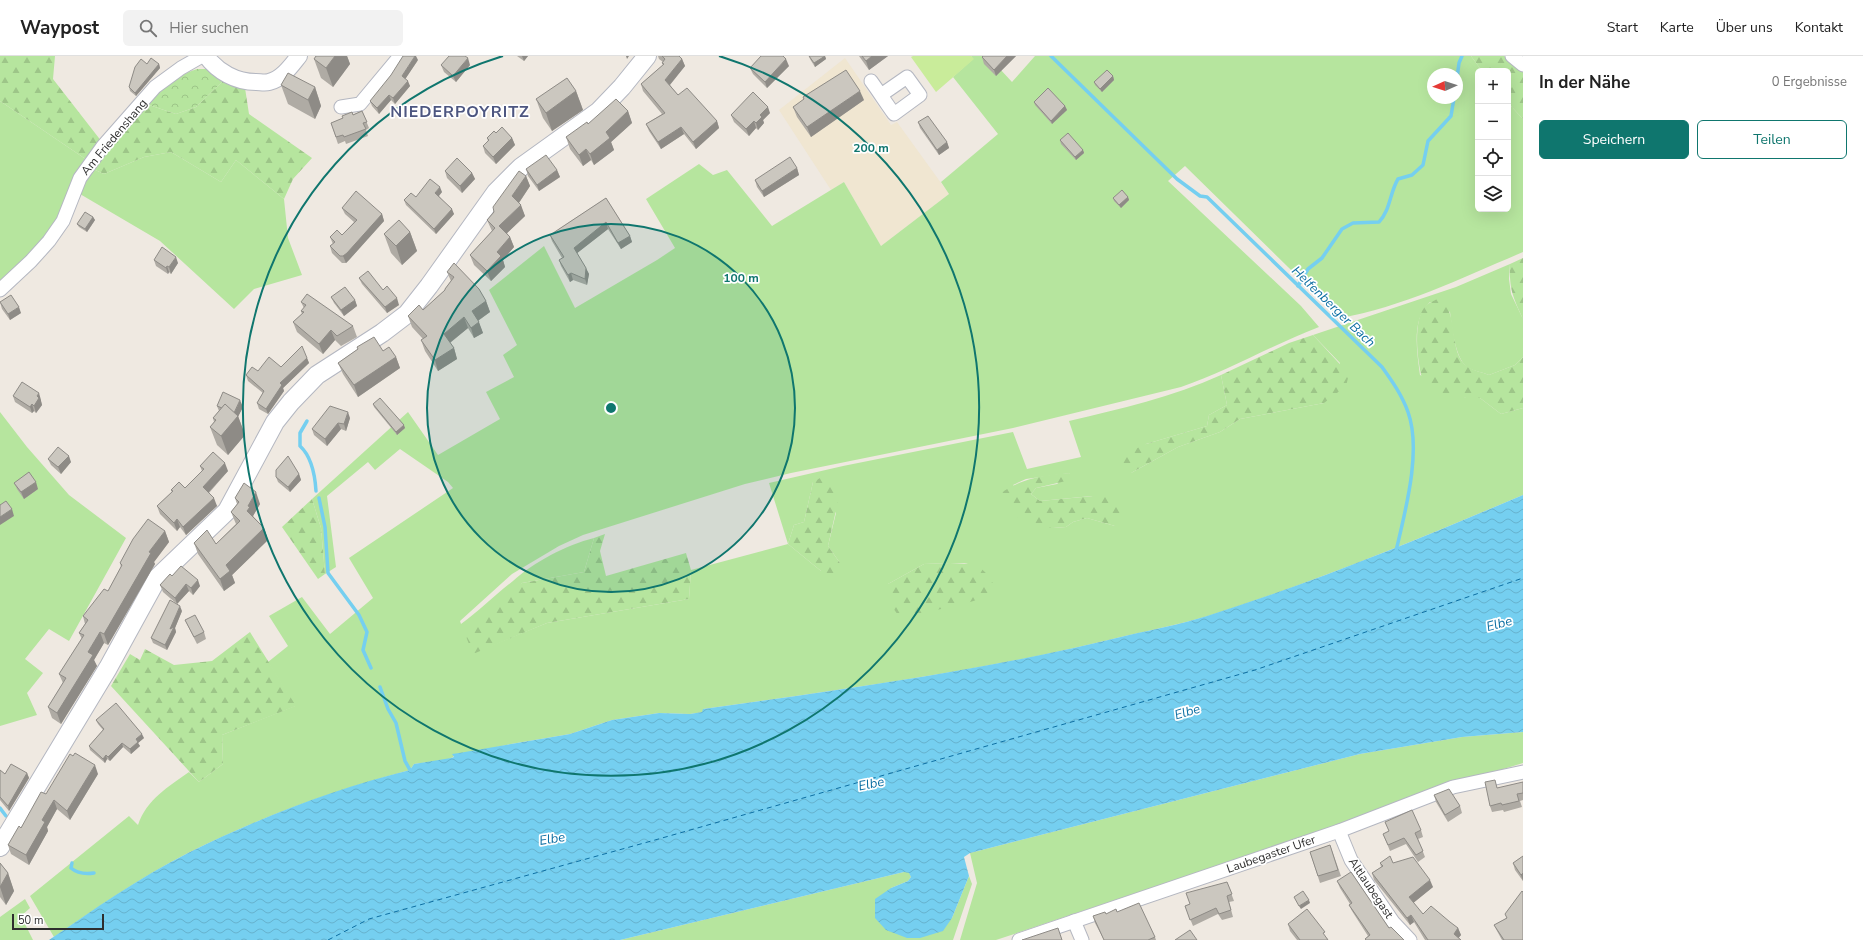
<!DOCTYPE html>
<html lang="de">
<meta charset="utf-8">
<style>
:root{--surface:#fff;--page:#f2f2f2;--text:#222;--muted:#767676;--line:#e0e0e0;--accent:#0f766e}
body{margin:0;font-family:"Nunito Sans",sans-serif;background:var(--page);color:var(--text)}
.controls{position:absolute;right:12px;top:12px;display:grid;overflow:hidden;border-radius:6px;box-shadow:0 4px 16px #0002}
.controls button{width:36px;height:36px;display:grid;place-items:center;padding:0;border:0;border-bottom:1px solid var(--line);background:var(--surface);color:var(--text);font:20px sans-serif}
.compass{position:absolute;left:1427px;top:12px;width:36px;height:36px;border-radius:50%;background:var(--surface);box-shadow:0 4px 16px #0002;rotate:267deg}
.scale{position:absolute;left:12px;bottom:10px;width:92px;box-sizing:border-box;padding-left:4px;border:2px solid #2e2e2e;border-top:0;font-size:11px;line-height:14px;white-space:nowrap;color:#2e2e2e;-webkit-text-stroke:3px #fff;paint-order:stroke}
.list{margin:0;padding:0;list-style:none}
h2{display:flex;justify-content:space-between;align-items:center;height:52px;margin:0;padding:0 16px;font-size:17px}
h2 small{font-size:13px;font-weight:400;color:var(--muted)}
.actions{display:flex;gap:8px;padding:12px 16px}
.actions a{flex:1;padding:9px 0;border:1px solid var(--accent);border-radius:6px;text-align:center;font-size:14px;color:var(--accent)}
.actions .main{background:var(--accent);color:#fff}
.icon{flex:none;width:22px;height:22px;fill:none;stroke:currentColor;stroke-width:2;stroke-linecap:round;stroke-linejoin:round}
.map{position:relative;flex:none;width:1523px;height:884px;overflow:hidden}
header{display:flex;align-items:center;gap:24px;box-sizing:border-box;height:56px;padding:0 20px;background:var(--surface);border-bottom:1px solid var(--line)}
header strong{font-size:19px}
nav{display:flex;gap:22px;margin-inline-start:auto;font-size:14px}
.search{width:280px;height:36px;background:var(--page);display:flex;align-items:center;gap:10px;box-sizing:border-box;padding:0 14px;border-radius:6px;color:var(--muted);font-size:15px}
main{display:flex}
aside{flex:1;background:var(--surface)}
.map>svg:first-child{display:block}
</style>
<header>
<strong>Waypost</strong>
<div class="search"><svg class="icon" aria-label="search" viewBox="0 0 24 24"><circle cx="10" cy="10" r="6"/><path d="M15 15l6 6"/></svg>Hier suchen</div>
<nav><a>Start</a><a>Karte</a><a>Über uns</a><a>Kontakt</a></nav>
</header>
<main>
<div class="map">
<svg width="1523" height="884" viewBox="0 0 1523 884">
<defs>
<pattern id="forest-firs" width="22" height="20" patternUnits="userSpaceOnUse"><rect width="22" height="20" fill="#b6e59e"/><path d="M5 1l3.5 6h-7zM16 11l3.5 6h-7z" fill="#9dc588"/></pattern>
<pattern id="park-crowns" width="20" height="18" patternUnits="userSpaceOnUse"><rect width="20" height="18" fill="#b6e59e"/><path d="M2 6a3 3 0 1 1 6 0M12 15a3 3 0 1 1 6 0" fill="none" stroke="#9dc588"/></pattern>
<pattern id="water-waves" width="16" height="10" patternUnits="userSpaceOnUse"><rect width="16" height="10" fill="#75cff0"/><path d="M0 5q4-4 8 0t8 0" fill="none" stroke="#66b2ce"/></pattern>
</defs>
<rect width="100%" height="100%" fill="#efe9e1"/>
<path fill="#f0e6d1" d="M 845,2 L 891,69 L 897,66 L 949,138 L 881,190 L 844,126 L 831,134 L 779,54 Z"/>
<g fill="#b6e59e" fill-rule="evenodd">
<path d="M 971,0 L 988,0 L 1012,26 L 1035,0 L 1471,0 L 1482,15 L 1478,15 L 1478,153 L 1508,153 L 1508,47 L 1523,63 L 1523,196 C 1464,221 1403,251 1340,262 L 1185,110 L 1168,125 L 1301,250 L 1319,271 C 1272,289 1228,315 1181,331 L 1013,372 L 791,417 L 745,428 L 583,479 L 559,490 L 512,518 L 460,565 L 461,568 C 479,555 495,539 513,525 C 534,506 566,489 594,482 L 584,516 L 522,527 L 473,597 L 547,567 L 689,543 L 691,514 L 788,488 L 769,427 L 843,410 L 1013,376 L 1027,413 L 1081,401 L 1069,365 C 1120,353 1173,341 1221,319 L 1227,349 L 1209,359 L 1207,370 L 1146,388 L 1131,417 L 1178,391 L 1220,376 L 1240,363 L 1324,347 L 1340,307 L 1313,279 L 1456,231 L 1510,208 L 1509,223 L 1511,238 L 1523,263 L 1523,301 L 1515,309 L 1489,319 C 1482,316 1473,315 1467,311 C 1455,302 1452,271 1450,256 L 1430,246 C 1411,263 1417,296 1420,319 L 1466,342 L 1480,342 L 1501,358 L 1523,352 L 1523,439 C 1419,483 1315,526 1208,560 C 1180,568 1152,574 1125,580 C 986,615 845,633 703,653 L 703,656 L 690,658 L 659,657 L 612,664 L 570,678 L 511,688 L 454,700 C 449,706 424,706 414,708 L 410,714 C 333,734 259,762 188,797 C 143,820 96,852 54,881 L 30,840 L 129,760 L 138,769 C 147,743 168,731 189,716 L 199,726 L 223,708 L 222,679 L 295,650 L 268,606 L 288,590 L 269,560 L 302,541 L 330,578 L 373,542 L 349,502 L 453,432 L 448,426 L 400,393 L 375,414 L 368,406 L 327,440 L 336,511 L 325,518 L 321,472 L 312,443 L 408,356 L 438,399 L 500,363 L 486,336 L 514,321 L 503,299 L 517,289 L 489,234 L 544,190 L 575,252 L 657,204 L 675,192 L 646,143 L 699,108 L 713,119 L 727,114 L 772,170 L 844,126 L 881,190 L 949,138 L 941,126 L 998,78 L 953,21 L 973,3 ZM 1433,18 L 1457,18 L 1457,42 L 1433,42 ZM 1070,417 L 1057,428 L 1036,432 L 1031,438 L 1040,445 L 1092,440 L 1115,470 L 1087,462 L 1073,466 L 1066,471 L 1053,472 L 1013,429 L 1026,423 ZM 813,426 L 836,457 L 828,490 L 840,507 L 821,515 L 788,488 L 794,469 L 804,466 ZM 950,507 L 968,507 L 888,528 L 924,508 Z"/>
<path d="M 0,45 L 87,104 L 62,161 L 46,183 L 0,229 Z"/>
<path d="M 171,96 L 221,126 L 236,104 L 284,143 L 288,182 L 302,219 L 254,233 L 234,253 L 160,185 L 80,138 L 91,112 L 104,118 L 144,101 Z"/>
<path d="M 0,356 L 27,391 L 69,439 L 126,482 L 69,585 L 49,573 L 25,603 L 43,617 L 27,637 L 37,659 L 0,670 Z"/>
<path d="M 1523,676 L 1523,707 L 1451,729 L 1369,759 L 996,884 L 960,884 L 977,827 L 970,797 L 1360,698 L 1462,681 Z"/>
<path d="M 904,816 L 909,816 L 911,821 L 908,825 L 891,832 L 952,862 L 969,820 L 972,828 L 953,884 L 620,884 Z"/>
<path d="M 25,843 L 30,852 L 21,860 L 33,884 L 0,884 L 0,861 Z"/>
</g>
<g fill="url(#forest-firs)">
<path d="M 0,0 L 55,0 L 53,23 L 102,86 L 87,104 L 0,45 Z"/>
<path d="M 1471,0 L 1504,0 L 1523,15 L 1523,63 L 1508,47 L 1508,15 L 1482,15 Z"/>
<path d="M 224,24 L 245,32 L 249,58 L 312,102 L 293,123 L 284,143 L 236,104 L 221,126 L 171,96 L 144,101 L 104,118 L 91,112 L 146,48 L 176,58 L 196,51 Z"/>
<path d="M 1523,202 L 1523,263 C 1513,241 1509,233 1510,208 Z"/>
<path d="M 1439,242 C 1460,254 1447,298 1468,311 C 1474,315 1482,316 1489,319 L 1515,309 L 1523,301 L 1523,352 L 1501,358 L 1480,342 L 1466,342 L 1432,335 L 1424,329 C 1418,312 1412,268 1424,252 C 1427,247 1434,245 1439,242 Z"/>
<path d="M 1313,279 L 1349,318 L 1346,330 L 1324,347 L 1240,363 L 1220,376 L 1178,391 L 1131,417 L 1121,418 L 1118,412 L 1124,398 L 1146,388 L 1207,370 L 1209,359 L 1227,349 L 1221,319 L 1289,287 Z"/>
<path d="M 1070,417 L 1066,425 L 1036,432 L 1031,438 L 1040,445 L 1104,439 L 1119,447 L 1125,457 L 1123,466 L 1115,470 L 1087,462 L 1073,466 L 1066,471 L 1053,472 L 1033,471 L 1021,466 L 1001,437 C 1022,422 1045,419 1070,417 Z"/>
<path d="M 820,422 L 832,427 L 839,441 L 828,490 L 840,507 L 840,518 L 822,521 L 821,515 L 788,488 L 794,469 L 804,466 L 813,426 Z"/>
<path d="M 312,443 L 321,472 L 325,518 L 318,523 L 282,471 Z"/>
<path d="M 605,478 L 600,495 L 606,520 L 686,497 L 691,514 L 689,543 L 547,567 L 473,598 L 463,573 L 522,527 L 584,516 L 594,482 Z"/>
<path d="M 950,507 C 981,508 984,510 998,537 L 964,548 L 900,562 L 887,543 L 888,528 L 924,508 Z"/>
<path d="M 250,576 L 296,650 L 222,679 L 223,708 L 199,726 L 111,630 L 130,598 L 140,604 L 145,593 L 174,609 L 212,605 Z"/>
</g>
<path fill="url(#park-crowns)" d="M 197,13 L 208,13 L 224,24 L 196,51 L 176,58 L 146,48 C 160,32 176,20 197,13 Z"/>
<path fill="#c9ec9a" d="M 913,0 L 971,0 L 974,3 L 936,36 L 911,1 Z"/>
<path fill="url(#water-waves)" d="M 1523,439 L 1523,676 L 1462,681 L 1360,698 L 970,797 L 964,801 L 969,820 L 952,862 L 943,875 L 920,882 L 907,882 L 886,874 L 875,862 L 875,843 L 891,832 L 908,825 L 911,821 L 909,817 L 904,816 L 620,884 L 49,884 C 93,854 140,821 188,797 C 259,762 333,733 410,714 L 414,708 L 451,702 L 454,701 L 452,698 L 459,697 L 570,678 L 612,664 L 659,657 L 690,658 L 702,656 L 703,653 C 847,633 988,614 1129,579 C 1155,573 1182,568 1207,560 C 1315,526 1419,483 1523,439 Z"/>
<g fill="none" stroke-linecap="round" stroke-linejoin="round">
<g stroke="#75cff0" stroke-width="3.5">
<path d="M 1051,0 L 1177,123 L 1200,140 L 1207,141 L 1382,311 C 1392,325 1402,339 1408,356 C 1422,395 1405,456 1396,495"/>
<path d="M 1457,22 L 1459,7 L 1462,0"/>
<path d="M 1298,230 L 1308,213 L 1322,202 L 1342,173 L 1353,167 L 1379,166 C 1390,155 1390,136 1398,123 L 1412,119 L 1423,109 L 1428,85 L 1451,60 L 1454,42"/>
<path d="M 307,365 L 300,377 L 300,390 C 312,401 315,419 316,435"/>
<path d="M 319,442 L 325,471 L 328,517 L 359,559 L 367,576 L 363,594 L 371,612"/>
<path d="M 380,631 L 388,653 L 396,667 L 405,705 L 410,714"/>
<path d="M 0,752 L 6,760"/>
<path d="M 72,807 L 71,812 C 78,818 87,818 94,817"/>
</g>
<path stroke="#0d6fa3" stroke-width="1" stroke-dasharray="5 4" stroke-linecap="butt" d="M 328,884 L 369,863 L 655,784 L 1255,614 L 1523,522"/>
<g stroke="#b4b7c1" stroke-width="15">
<g id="minor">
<path d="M 1512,0 L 1523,9"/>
<path d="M 871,25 C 879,36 886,47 894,58 L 920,39 L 907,21 L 881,39"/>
<path d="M 341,51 L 360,48 L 400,0"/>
<path d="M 0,234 L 31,205 L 49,185 L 63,165 L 80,122 L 103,90 L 155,31 L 181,12 L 202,0"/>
<path d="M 1339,775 L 1351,804 L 1393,866 L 1410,884"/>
<path d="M 1074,865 L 1082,884"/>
<path d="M 1019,884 L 1339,775 L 1453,731 L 1523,716"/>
</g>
</g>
<g stroke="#b4b7c1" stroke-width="18">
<path id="tertiary" d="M 206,0 C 218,16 236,26 256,26 C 260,26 265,27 269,26 C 282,23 291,10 299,0"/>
</g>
<g stroke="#b4b7c1" stroke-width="20">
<path id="secondary" d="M 0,791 L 108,612 L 158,521 L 227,455 L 275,366 L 291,346 L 317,319 L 382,277 L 407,258 L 429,230 L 496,136 L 521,111 L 599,55 L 622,31 L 647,0"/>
</g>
<use href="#minor" stroke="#fff" stroke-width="13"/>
<use href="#tertiary" stroke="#fff" stroke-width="16"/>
<use href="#secondary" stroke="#fff" stroke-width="18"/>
</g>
<g fill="#afaba4">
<path d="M 316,0 L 347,0 L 350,8 L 333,31 L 321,22 L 314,3 Z"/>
<path d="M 517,0 L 528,0 L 524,5 Z"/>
<path d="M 658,0 L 679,0 L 682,3 L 685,10 L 670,29 L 678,39 L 717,65 L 719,72 L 696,93 L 684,78 L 661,93 L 649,75 L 646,68 L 662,58 L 643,35 L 641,28 L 663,9 L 662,7 L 663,6 L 659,3 Z"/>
<path d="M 809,0 L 825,0 L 826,3 L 815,11 L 810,3 Z"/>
<path d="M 859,0 L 888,0 L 869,14 Z"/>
<path d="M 983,0 L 1016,0 L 996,20 L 984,8 L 982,1 Z"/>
<path d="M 418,4 L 405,23 L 410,30 L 395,48 L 391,44 L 379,58 L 372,50 L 370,45 Z"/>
<path d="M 147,8 L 159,8 L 160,12 L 136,40 L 130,35 L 129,31 Z"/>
<path d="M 441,9 L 470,9 L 456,26 L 444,16 Z"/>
<path d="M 789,10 L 767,32 L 753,18 L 750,12 Z"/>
<path d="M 1113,20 L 1114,24 L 1102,36 L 1095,29 L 1094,26 Z"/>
<path d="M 281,29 L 315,31 L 321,50 L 315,63 L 288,48 Z"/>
<path d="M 576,35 L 583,54 L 552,75 L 543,62 L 536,43 Z"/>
<path d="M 803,41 L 864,44 L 811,81 L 797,61 L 793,51 L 804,44 Z"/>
<path d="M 1034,46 L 1065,50 L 1067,54 L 1052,68 L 1035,49 Z"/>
<path d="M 362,55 L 369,72 L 366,74 L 368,80 L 346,88 L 345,85 L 338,88 L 331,67 Z"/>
<path d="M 628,55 L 632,67 L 611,86 L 614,94 L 594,109 L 591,104 L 583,110 L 570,93 L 566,81 L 588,68 Z"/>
<path d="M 770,57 L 763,64 L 764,67 L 758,74 L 756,72 L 749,80 L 734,66 L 731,59 Z"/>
<path d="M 918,66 L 947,86 L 949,92 L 939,99 L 920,72 Z"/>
<path d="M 487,82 L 512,82 L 515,89 L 496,108 L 485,97 L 483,90 L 488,85 Z"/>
<path d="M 1060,84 L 1083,94 L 1084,97 L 1076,104 L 1061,88 Z"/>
<path d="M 797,112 L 799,119 L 764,141 L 757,131 L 755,124 Z"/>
<path d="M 526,113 L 557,114 L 560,121 L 539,135 L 528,120 Z"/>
<path d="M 445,115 L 472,117 L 475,123 L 462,137 L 447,122 Z"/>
<path d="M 526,120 L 530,130 L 519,147 L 525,160 L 507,177 L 510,181 L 514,191 L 503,204 L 505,211 L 491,225 L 474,209 L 470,199 L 492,175 L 487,164 Z"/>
<path d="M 442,136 L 439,140 L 454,158 L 436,178 L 406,149 L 404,144 L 416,141 Z"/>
<path d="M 1128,141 L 1129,144 L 1121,152 L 1114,145 L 1113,142 Z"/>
<path d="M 606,142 L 630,180 L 632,186 L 621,193 L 608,173 L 577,197 L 589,218 L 587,229 L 573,224 L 570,226 L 561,210 L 559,204 L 562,202 L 552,185 L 550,179 Z"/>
<path d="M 342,152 L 382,158 L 384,165 L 349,204 L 346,207 L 342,207 L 332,197 L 330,190 L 333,188 L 330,181 L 342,179 L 354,166 L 345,158 Z"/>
<path d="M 93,161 L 95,164 L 87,176 L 79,171 L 77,168 Z"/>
<path d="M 410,176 L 417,195 L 402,209 L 391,197 L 384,178 Z"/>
<path d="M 154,204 L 178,207 L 171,218 L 169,216 L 168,218 L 156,210 Z"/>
<path d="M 447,216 L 486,245 L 490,256 L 478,265 L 483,277 L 474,282 L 468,272 L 450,287 L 454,292 L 457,303 L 438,315 L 425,295 L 421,284 L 423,283 L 412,271 L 408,260 L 423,254 L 445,234 L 445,233 L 451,225 Z"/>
<path d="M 359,222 L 399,249 L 387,257 L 362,228 Z"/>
<path d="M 331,241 L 355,244 L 357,250 L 344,260 L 334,247 Z"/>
<path d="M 0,246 L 21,257 L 10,264 L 2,253 Z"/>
<path d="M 301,246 L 353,270 L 357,281 L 341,290 L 335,284 L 323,298 L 297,276 L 293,266 L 302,258 L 301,255 L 304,252 Z"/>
<path d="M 357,291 L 383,295 L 396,301 L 400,312 L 358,341 L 343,318 L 338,307 L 358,293 Z"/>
<path d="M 307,302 L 309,307 L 283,332 L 284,335 L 268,358 L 259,353 L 257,347 L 263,337 L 248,325 L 246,319 L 258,315 L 281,311 Z"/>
<path d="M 13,340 L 41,344 L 41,345 L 42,349 L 36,357 L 34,355 L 32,357 L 15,346 Z"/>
<path d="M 373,348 L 405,372 L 397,379 L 374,351 Z"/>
<path d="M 217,350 L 243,351 L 238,360 L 245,379 L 228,399 L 217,389 L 210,371 L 214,366 L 213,362 L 219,355 Z"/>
<path d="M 350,362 L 346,375 L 341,373 L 327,390 L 314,379 L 312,373 Z"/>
<path d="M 48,403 L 71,406 L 61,418 L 51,409 Z"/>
<path d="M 200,410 L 228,415 L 209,437 L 217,450 L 186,479 L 180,471 L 177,475 L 160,458 L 157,450 L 172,436 L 171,434 L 185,432 L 202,415 Z"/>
<path d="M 299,418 L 301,424 L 290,436 L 278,426 L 276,421 Z"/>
<path d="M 14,427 L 38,433 L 24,443 L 17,433 Z"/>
<path d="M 235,442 L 260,448 L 253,460 L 264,472 L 268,484 L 232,519 L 235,527 L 224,535 L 198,498 L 194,487 L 216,488 L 236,468 L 231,456 L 237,448 Z"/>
<path d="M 165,475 L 169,486 L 154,506 L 155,508 L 108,589 L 104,587 L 94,604 L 97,610 L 61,668 L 52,662 L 48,651 L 63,627 L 59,618 L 82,583 L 79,577 L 85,568 L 83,560 L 108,535 L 121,511 L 120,507 Z"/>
<path d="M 172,520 L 200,530 L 193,539 L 189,535 L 177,548 L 163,536 L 160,529 Z"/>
<path d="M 182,555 L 175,572 L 176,576 L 167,594 L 153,587 L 151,582 Z"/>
<path d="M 185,564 L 204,576 L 206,583 L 197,588 Z"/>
<path d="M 96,664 L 144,682 L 138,687 L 140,690 L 131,698 L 123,691 L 110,705 L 107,703 L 105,707 L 90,694 L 89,690 L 103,674 L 98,668 Z"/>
<path d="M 0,714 L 5,718 L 27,717 L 29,722 L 9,755 L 0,744 Z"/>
<path d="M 98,718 L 70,764 L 57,753 L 47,771 L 48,775 L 29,809 L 11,798 L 8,789 L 46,738 Z"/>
<path d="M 1523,726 L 1523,744 L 1520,745 L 1522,751 L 1504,756 L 1503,754 L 1492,756 L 1490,750 Z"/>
<path d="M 1434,739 L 1460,750 L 1462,757 L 1448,766 L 1436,746 Z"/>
<path d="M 1385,766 L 1421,774 L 1423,781 L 1418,783 L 1425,801 L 1418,806 L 1406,788 L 1390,795 L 1383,778 L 1389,775 Z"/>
<path d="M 1330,789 L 1341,820 L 1320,827 L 1310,796 Z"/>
<path d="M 1523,800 L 1523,825 L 1515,814 L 1513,807 Z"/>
<path d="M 0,807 L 8,817 L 14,835 L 6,849 L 0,841 Z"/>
<path d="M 1380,807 L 1393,807 L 1433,831 L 1413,847 L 1423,858 L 1458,872 L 1461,879 L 1458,882 L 1461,884 L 1425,884 L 1414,866 L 1410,869 L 1374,824 L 1372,817 L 1381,811 Z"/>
<path d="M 1337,825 L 1389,872 L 1404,884 L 1365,884 L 1365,883 L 1368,880 L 1352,855 L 1349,849 L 1350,848 L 1340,832 Z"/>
<path d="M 1227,826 L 1234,845 L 1229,846 L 1233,861 L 1222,864 L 1218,858 L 1193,870 L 1185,850 L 1190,848 Z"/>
<path d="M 1117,856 L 1155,881 L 1156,884 L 1104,884 L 1095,867 L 1093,860 Z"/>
<path d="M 1505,858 L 1523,884 L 1502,884 L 1497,875 L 1494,869 L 1507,862 Z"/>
<path d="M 1288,868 L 1327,882 L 1328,884 L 1297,884 L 1290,875 Z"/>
</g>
<g fill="#8e8b86">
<path d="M 335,0 L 347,0 L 350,8 L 333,31 L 326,12 Z"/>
<path d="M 415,0 L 416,0 L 418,4 L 404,25 L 402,20 Z"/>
<path d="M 522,0 L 528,0 L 524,5 Z"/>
<path d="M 626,0 L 629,0 L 627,3 Z"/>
<path d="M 825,0 L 826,3 L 815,11 L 814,7 Z"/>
<path d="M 872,0 L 888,0 L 869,14 L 866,5 Z"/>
<path d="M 1007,0 L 1016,0 L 996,20 L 994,14 Z"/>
<path d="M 468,2 L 470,9 L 456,26 L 453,20 Z"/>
<path d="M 682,3 L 685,10 L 668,31 L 665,24 Z"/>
<path d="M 786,3 L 789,10 L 767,32 L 765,26 Z"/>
<path d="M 159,8 L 160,12 L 136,40 L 135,37 Z"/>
<path d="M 1113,20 L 1114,24 L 1102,36 L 1100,33 Z"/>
<path d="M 408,25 L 410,30 L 395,48 L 393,42 Z"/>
<path d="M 315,31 L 321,50 L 315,63 L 308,44 Z"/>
<path d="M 576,35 L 583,54 L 552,75 L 546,57 Z"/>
<path d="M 860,35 L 864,44 L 811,81 L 807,71 Z"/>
<path d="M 389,39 L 391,44 L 379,58 L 377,52 Z"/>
<path d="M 1065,50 L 1067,54 L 1052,68 L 1051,65 Z"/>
<path d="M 768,51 L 770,57 L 763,64 L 764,67 L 758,74 L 756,67 L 760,59 Z"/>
<path d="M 628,55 L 632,67 L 611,86 L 614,94 L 594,109 L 590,98 L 606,76 Z"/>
<path d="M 717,65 L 719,72 L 696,93 L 693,86 Z"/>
<path d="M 754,65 L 756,72 L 749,80 L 746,73 Z"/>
<path d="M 681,71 L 684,78 L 661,93 L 658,86 Z"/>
<path d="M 512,82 L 515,89 L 496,108 L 493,101 Z"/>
<path d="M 947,86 L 949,92 L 939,99 L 937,94 Z"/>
<path d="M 586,93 L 591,104 L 583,110 L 579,99 Z"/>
<path d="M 1083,94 L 1084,97 L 1076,104 L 1075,101 Z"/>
<path d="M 797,112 L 799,119 L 764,141 L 762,135 Z"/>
<path d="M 557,114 L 560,121 L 539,135 L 537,129 Z"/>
<path d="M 472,117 L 475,123 L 462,137 L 460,130 Z"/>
<path d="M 526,120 L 530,130 L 516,151 L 512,140 Z"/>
<path d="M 440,131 L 442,136 L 437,142 L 435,137 Z"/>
<path d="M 1128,141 L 1129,144 L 1121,152 L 1119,149 Z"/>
<path d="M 521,149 L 525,160 L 503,181 L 499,170 Z"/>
<path d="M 452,153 L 454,158 L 436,178 L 434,173 Z"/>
<path d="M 382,158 L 384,165 L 349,204 L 346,207 L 343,200 Z"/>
<path d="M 93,161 L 95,164 L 87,176 L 85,173 Z"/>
<path d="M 606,166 L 608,173 L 576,198 L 574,192 Z"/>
<path d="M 410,176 L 417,195 L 402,209 L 396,190 Z"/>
<path d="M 630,180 L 632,186 L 621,193 L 618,187 Z"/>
<path d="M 510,181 L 514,191 L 503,204 L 505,211 L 491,225 L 487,215 L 497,196 Z"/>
<path d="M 176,201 L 178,207 L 171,218 L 169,211 Z"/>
<path d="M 167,210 L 169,216 L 168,218 L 166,212 Z"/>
<path d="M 586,212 L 589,218 L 587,229 L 585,223 Z"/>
<path d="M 571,217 L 573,224 L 570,226 L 568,219 Z"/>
<path d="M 397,242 L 399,249 L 387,257 L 385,251 Z"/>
<path d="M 355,244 L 357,250 L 344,260 L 341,254 Z"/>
<path d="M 486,245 L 490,256 L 476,266 L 472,255 Z"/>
<path d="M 19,251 L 21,257 L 10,264 L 8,258 Z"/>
<path d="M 464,261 L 468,272 L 447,289 L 444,278 Z"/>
<path d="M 479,266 L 483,277 L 474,282 L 471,272 Z"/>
<path d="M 331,274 L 335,284 L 323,298 L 319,288 Z"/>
<path d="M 454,292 L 457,303 L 438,315 L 435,304 Z"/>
<path d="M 396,301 L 400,312 L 358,341 L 354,329 Z"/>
<path d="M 307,302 L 309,307 L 283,332 L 284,335 L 268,358 L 266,353 L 280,327 Z"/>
<path d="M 39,337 L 41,344 L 41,345 L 42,349 L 36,357 L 34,350 L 37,340 Z"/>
<path d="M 240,344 L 243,351 L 238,361 L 238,360 L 245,379 L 228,399 L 221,380 L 234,358 Z"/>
<path d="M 32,348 L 34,355 L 32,357 L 30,351 Z"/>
<path d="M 348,356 L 350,362 L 346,375 L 344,368 Z"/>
<path d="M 338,367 L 341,373 L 327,390 L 325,383 Z"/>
<path d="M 404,369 L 405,372 L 397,379 L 396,376 Z"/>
<path d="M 69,400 L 71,406 L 61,418 L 58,411 Z"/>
<path d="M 225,407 L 228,415 L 206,439 L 203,431 Z"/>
<path d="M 299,418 L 301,424 L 290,436 L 288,431 Z"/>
<path d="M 36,426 L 38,433 L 24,443 L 21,436 Z"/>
<path d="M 256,436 L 260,448 L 253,460 L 254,463 L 247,455 L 248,450 Z"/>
<path d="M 214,442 L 217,450 L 186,479 L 183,471 Z"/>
<path d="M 12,453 L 14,460 L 0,469 L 0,461 Z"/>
<path d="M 177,463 L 180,471 L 177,475 L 174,467 Z"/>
<path d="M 264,472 L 268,484 L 232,519 L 235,527 L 224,535 L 220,523 L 226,509 Z"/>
<path d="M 165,475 L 169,486 L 154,506 L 155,508 L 108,589 L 104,578 L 149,496 Z"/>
<path d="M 198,524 L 200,530 L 193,539 L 191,532 Z"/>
<path d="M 186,528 L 189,535 L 177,548 L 175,542 Z"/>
<path d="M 180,550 L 182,555 L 175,572 L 176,576 L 167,594 L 165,589 L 170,573 Z"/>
<path d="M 100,576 L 104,587 L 94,604 L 97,610 L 61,668 L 57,657 L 88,596 Z"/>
<path d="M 142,678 L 144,682 L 138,687 L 140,690 L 131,698 L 130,693 L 136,683 Z"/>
<path d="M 122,687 L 123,691 L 110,705 L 108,701 Z"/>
<path d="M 106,699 L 107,703 L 105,707 L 103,703 Z"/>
<path d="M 95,709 L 98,718 L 70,764 L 67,755 Z"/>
<path d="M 27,717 L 29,722 L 9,755 L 8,750 Z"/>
<path d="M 54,744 L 57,753 L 47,771 L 48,775 L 29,809 L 26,799 L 42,764 Z"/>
<path d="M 8,817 L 14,835 L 6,849 L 0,831 Z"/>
<path d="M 1523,817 L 1523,825 L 1521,819 Z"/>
<path d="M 1430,824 L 1433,831 L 1412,848 L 1409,841 Z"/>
<path d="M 1309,844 L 1310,847 L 1301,853 L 1299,850 Z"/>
<path d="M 1411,859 L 1414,866 L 1410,869 L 1407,862 Z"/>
<path d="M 1458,872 L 1461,879 L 1457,884 L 1454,878 Z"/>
</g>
<g fill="#cbc7bf" stroke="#8e8b86">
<path d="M 316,0 L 335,0 L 326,12 L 314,3 Z"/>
<path d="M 403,0 L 415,0 L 402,20 L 408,25 L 393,42 L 389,39 L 377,52 L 370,45 L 391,19 Z"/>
<path d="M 449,0 L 465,0 L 468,2 L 453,20 L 441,9 Z"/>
<path d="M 662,0 L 679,0 L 682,3 L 665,24 L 678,39 L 687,32 L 717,65 L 693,86 L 681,71 L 658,86 L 646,68 L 665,57 L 641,28 L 664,8 L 662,7 L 665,3 Z"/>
<path d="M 761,0 L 783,0 L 786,3 L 765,26 L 750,12 Z"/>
<path d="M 809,0 L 825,0 L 814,7 Z"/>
<path d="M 862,0 L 872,0 L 866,5 Z"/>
<path d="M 983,0 L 1007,0 L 994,14 L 982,1 Z"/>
<path d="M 151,2 L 159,8 L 135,37 L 129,31 L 135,11 L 141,3 L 147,8 Z"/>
<path d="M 846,14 L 860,35 L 807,71 L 793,51 L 804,43 L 803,41 Z"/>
<path d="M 1107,14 L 1113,20 L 1100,33 L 1094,26 Z"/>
<path d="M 288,17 L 315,31 L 308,44 L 281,29 Z"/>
<path d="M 567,22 L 576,35 L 546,57 L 536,43 Z"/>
<path d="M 1048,32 L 1065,50 L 1051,65 L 1034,46 Z"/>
<path d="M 753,36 L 768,51 L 760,59 L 762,61 L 756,67 L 754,65 L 746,73 L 731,59 Z"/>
<path d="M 616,43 L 628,55 L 606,76 L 610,82 L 590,98 L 586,93 L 579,99 L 566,81 L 587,66 L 588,68 Z"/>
<path d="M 362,55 L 367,66 L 363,67 L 366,73 L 344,81 L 343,79 L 336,81 L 331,67 L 343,62 L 342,60 L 352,56 L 353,59 Z"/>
<path d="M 928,60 L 947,86 L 937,94 L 918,66 Z"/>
<path d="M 502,71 L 512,82 L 493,101 L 483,90 L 489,84 L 487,82 L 494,75 L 496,77 Z"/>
<path d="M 1068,77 L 1083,94 L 1075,101 L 1060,84 Z"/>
<path d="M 546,99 L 557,114 L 537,129 L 526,113 Z"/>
<path d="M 790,101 L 797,112 L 762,135 L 755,124 Z"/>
<path d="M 457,102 L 472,117 L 460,130 L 445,115 Z"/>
<path d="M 519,115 L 526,120 L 512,140 L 521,149 L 499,170 L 510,181 L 497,196 L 501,200 L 487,215 L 470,199 L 495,172 L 487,164 L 494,156 L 493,151 Z"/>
<path d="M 430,123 L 440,131 L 435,137 L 452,153 L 434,173 L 404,144 L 411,137 L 416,141 Z"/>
<path d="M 1122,134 L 1128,141 L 1119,149 L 1113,142 Z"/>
<path d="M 356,135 L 382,158 L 347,197 L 343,200 L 340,200 L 330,190 L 335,186 L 330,181 L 337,174 L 342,179 L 357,164 L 342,152 Z"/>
<path d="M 606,142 L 630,180 L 618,187 L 606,166 L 574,192 L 586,212 L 585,223 L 571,217 L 568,219 L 559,204 L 564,201 L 550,179 Z"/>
<path d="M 85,156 L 93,161 L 85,173 L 77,168 Z"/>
<path d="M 399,164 L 410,176 L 396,190 L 384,178 Z"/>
<path d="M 162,191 L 176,201 L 169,211 L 167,210 L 166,212 L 154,204 Z"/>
<path d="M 454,207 L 479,233 L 486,245 L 472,255 L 479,266 L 471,272 L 464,261 L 444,278 L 454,292 L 435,304 L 421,284 L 427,280 L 408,260 L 419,249 L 423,254 L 445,234 L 445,233 L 454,221 L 447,216 Z"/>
<path d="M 368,215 L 383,234 L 387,230 L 397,242 L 385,251 L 359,222 Z"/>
<path d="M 345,231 L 355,244 L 341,254 L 331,241 Z"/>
<path d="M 307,238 L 353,270 L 337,280 L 331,274 L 319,288 L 293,266 L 304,256 L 301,255 L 306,249 L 301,246 Z"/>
<path d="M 11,239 L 19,251 L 8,258 L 0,246 Z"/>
<path d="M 374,281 L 383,295 L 389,291 L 396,301 L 354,329 L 338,307 L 358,293 L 357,291 Z"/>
<path d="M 302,290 L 307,302 L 280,327 L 282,329 L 266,353 L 257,347 L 264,335 L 246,319 L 252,311 L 258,315 L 269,301 L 281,311 Z"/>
<path d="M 22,326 L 39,337 L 37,340 L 39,342 L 34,350 L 32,348 L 30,351 L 13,340 Z"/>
<path d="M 223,336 L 240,344 L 234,357 L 225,348 L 222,352 L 217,350 Z"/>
<path d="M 380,342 L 404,369 L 396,376 L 373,348 Z"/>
<path d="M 225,348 L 238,360 L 221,380 L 210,371 L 216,364 L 213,362 Z"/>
<path d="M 330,350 L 348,356 L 344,368 L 338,367 L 325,383 L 312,373 Z"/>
<path d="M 58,391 L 69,400 L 58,411 L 48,403 Z"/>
<path d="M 213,396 L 225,407 L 203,431 L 214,442 L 183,471 L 177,463 L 174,467 L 157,450 L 173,435 L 171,434 L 179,426 L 185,432 L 204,413 L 200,410 Z"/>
<path d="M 288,400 L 299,418 L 288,431 L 276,421 L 276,414 Z"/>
<path d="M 29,416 L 36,426 L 21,436 L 14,427 Z"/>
<path d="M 244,427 L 256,436 L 248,450 L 250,451 L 247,455 L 264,472 L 226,509 L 230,515 L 220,523 L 194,487 L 207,474 L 216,488 L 240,465 L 231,456 L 239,446 L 235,442 Z"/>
<path d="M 6,445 L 12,453 L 0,461 L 0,449 Z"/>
<path d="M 148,463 L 165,475 L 149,496 L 151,497 L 104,578 L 100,576 L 88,596 L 93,599 L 57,657 L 48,651 L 66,622 L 59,618 L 84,579 L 79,577 L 88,564 L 83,560 L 104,533 L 108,535 L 122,509 L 120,507 L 133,483 Z"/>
<path d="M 181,510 L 198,524 L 191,532 L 186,528 L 175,542 L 160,529 L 170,518 L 172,520 Z"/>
<path d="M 170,544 L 180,550 L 170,573 L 174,571 L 165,589 L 151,582 Z"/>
<path d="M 195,559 L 204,576 L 194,581 L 185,564 Z"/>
<path d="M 116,647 L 142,678 L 136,683 L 138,686 L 130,693 L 122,687 L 108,701 L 106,699 L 103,703 L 89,690 L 104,673 L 96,664 Z"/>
<path d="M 75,697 L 95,709 L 67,755 L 54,744 L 42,764 L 45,766 L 26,799 L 8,789 L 19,770 L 21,772 L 41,736 L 46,738 L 70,698 L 73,700 Z"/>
<path d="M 11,708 L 27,717 L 8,750 L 0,741 L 0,714 L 5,718 Z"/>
<path d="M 1495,724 L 1497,732 L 1523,726 L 1523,737 L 1517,738 L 1519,745 L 1502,749 L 1501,747 L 1490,750 L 1485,726 Z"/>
<path d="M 1449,733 L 1460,750 L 1445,759 L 1434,739 Z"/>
<path d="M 1412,754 L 1421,774 L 1415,777 L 1423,795 L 1416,799 L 1404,782 L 1388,789 L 1383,778 L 1389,775 L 1385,766 Z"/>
<path d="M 1330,789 L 1338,814 L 1318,820 L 1310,796 Z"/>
<path d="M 1390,800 L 1393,807 L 1413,801 L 1430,824 L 1409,841 L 1423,858 L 1431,850 L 1450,866 L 1458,872 L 1454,878 L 1461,884 L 1428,884 L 1411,859 L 1407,862 L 1372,817 L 1383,810 L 1380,807 Z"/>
<path d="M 1523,800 L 1523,817 L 1521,819 L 1513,807 Z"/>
<path d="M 0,807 L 8,817 L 0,831 Z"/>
<path d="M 1351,816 L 1389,872 L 1391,871 L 1404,884 L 1366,884 L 1365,883 L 1370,879 L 1349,849 L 1352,847 L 1337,825 Z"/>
<path d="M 1227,826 L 1232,838 L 1227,840 L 1231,854 L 1219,858 L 1216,852 L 1190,864 L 1185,850 L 1190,848 L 1186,837 Z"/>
<path d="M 1303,835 L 1309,844 L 1299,850 L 1294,841 Z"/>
<path d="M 1522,835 L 1523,836 L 1523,884 L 1504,884 L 1494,869 L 1507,862 L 1505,858 Z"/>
<path d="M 1139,847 L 1155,881 L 1148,884 L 1104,884 L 1093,860 L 1105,856 L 1106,858 L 1116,853 L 1117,856 Z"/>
<path d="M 1307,853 L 1325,876 L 1323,877 L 1328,884 L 1300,884 L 1288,868 Z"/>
<path d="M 1058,872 L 1062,884 L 1022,884 Z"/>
<path d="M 1190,874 L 1197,884 L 1175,884 Z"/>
</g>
<circle cx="611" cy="352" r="184" fill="#0f766e" fill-opacity=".12"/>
<g fill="none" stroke="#0f766e" stroke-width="2">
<circle cx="611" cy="352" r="184"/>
<path d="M719 0A368 368 0 1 1 503 0"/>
</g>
<g text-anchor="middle" stroke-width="3.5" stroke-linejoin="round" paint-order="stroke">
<g font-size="12" fill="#2e2e2e" stroke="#fff">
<text transform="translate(114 81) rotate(-50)" y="4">Am Friedenshang</text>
<text transform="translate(1271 798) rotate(-19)" y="4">Laubegaster Ufer</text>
<text transform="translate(1371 832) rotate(56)" y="4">Altlaubegast</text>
</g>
<g font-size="13" font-style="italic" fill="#0d6fa3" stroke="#fff">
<text transform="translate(1334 250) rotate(44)" y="5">Helfenberger Bach</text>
<text transform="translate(1499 567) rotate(-15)" y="5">Elbe</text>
<text transform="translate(1187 655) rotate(-16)" y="5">Elbe</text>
<text transform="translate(871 727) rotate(-11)" y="5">Elbe</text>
<text transform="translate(552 782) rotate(-9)" y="5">Elbe</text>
</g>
<g font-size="16" font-weight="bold" letter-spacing="1" fill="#4d5680" stroke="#fff">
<text x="460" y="61">NIEDERPOYRITZ</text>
</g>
</g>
<circle cx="611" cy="352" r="6" fill="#0f766e" stroke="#fff" stroke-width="2"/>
<g font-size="12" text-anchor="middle" font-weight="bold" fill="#0f766e" stroke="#fff" stroke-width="3.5" stroke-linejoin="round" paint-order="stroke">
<text x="871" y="96">200 m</text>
<text x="741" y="226">100 m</text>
</g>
</svg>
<div class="controls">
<button>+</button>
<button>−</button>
<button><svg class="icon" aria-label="locate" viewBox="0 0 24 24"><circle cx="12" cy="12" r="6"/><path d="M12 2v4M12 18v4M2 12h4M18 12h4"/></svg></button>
<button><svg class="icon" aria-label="layers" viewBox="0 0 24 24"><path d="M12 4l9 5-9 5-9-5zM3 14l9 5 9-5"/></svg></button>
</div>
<svg class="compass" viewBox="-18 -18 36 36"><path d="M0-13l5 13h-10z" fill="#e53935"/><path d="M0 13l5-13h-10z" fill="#767676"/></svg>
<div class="scale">50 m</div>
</div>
<aside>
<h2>In der Nähe<small>0 Ergebnisse</small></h2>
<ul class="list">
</ul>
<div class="actions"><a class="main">Speichern</a><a>Teilen</a></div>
</aside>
</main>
